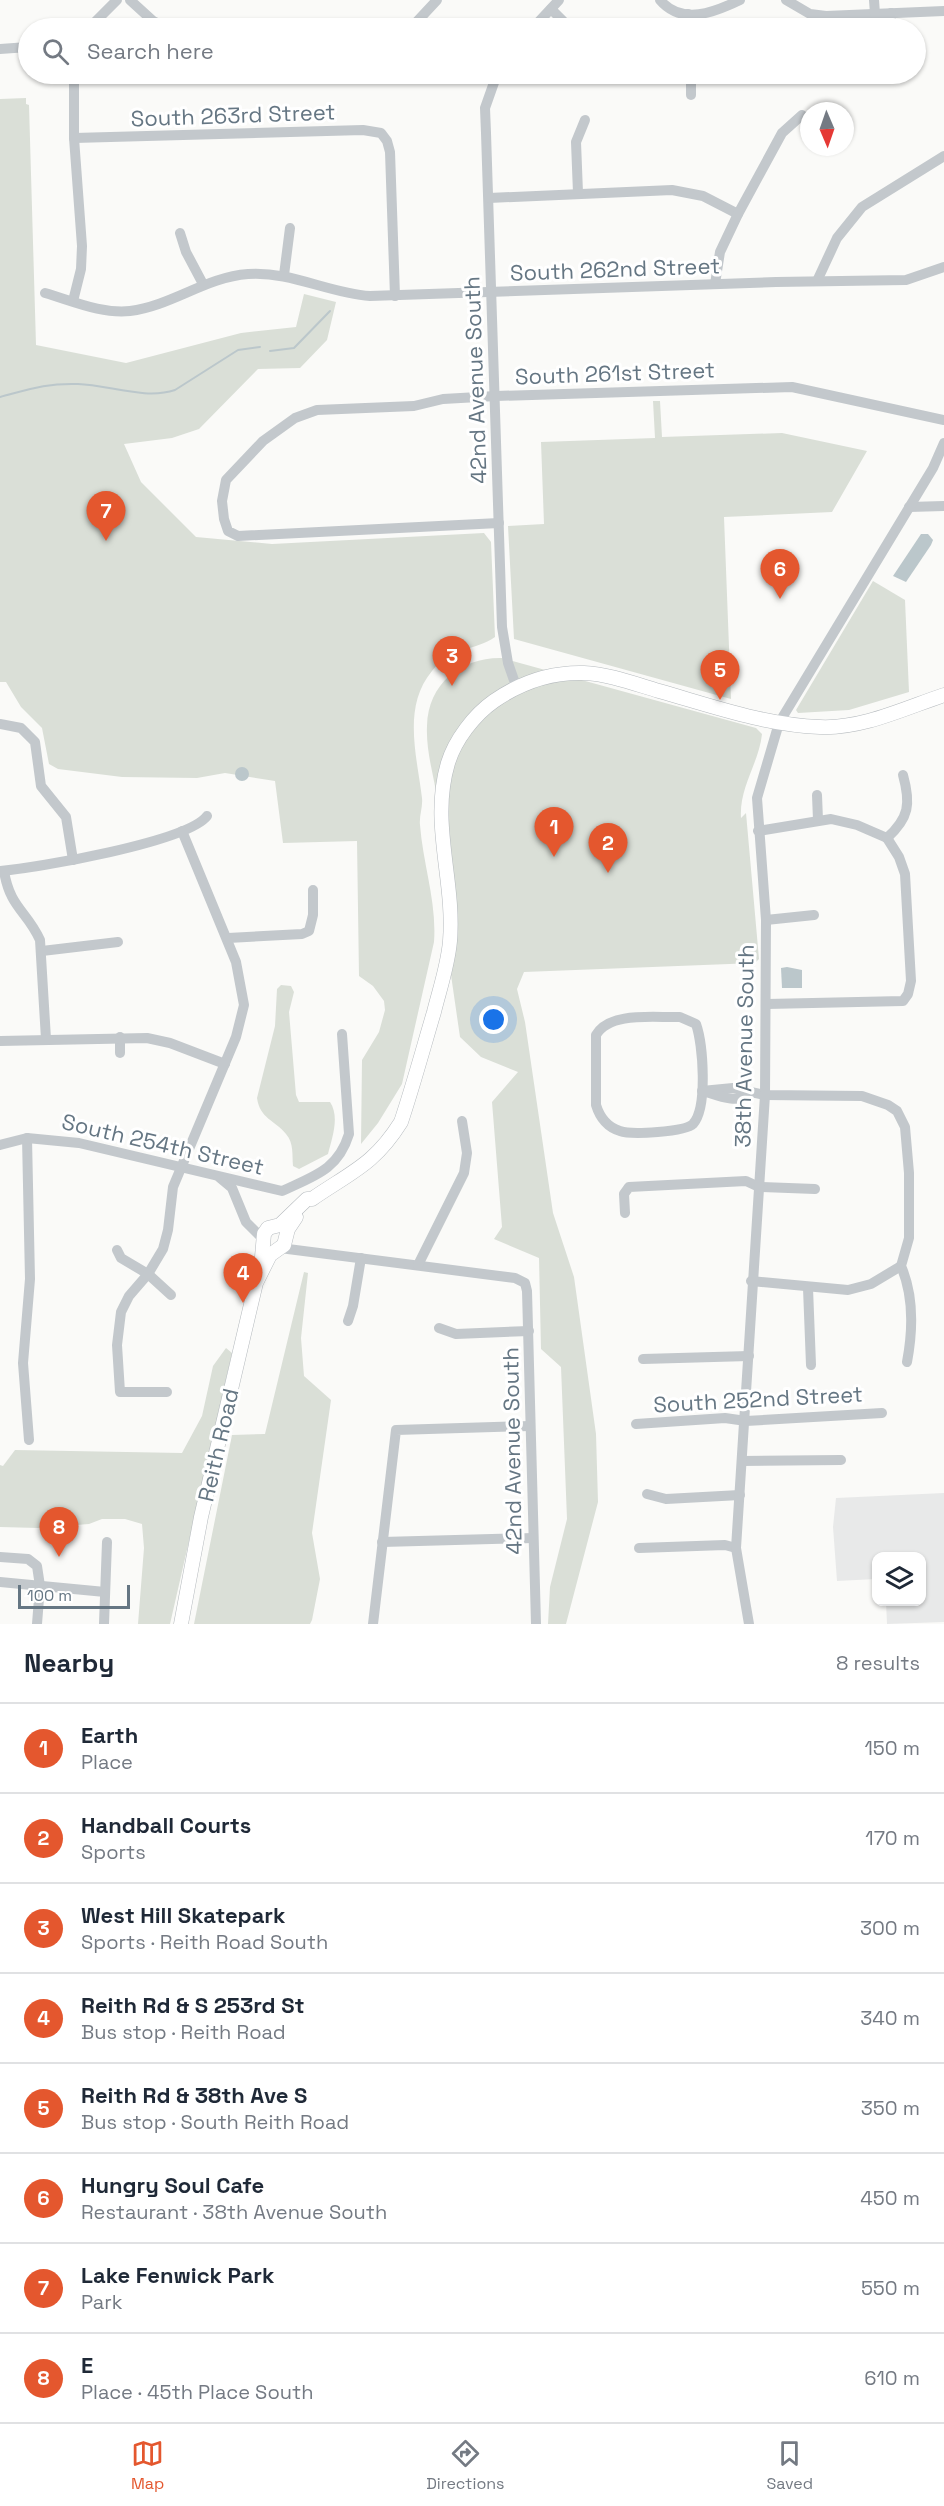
<!DOCTYPE html>
<meta charset="utf-8">
<style>
:root{--surface:#fff;--page:#f6f6f7;--text:#1f2937;--muted:#747a83;--line:#e0e1e3;--accent:#e4572e}
body{margin:0;font-family:"Space Grotesk",sans-serif;background:var(--page);color:var(--text)}
.controls{position:absolute;right:18px;bottom:18px;display:grid;overflow:hidden;border-radius:12px;box-shadow:0 2px 4px #0004}
.controls button{width:54px;height:54px;display:grid;place-items:center;padding:0;border:0;border-bottom:2px solid var(--line);background:var(--surface);color:var(--text);font:30px sans-serif}
.compass{position:absolute;left:800px;top:102px;width:54px;height:54px;border-radius:50%;background:var(--surface);box-shadow:0 2px 4px #0004;rotate:178deg}
.scale{position:absolute;left:18px;bottom:15px;width:112px;box-sizing:border-box;padding-left:6px;border:3px solid #657683;border-top:0;font-size:16px;line-height:21px;white-space:nowrap;color:#657683;-webkit-text-stroke:4px #fff;paint-order:stroke}
.you{position:absolute;left:494px;top:1020px;width:21px;height:21px;margin:-15px;border:4px solid #fff;border-radius:50%;background:#1a73e8;box-shadow:0 0 0 9px #1a73e833}
.badge{display:grid;place-items:center;width:39px;height:39px;border-radius:50%;background:var(--accent);color:#fff;font-size:20px;font-weight:700}
.pin{position:absolute;translate:-50% -50px;filter:drop-shadow(0 2px 3px #0008)}
.pin::after{content:'';position:absolute;top:32px;width:21px;height:18px;background:inherit;clip-path:polygon(0 0,100% 0,50% 100%)}
.list{margin:0;padding:0;list-style:none}
h2{display:flex;justify-content:space-between;align-items:center;height:78px;margin:0;padding:0 24px;font-size:26px}
h2 small{font-size:20px;font-weight:400;color:var(--muted)}
.list li{display:grid;grid-template-columns:39px 1fr auto;gap:18px;align-items:center;box-sizing:border-box;height:90px;padding:0 24px;border-top:2px solid var(--line)}
.list b{display:block;font-size:22px;white-space:nowrap}
.list p{margin:0;font-size:20px;white-space:nowrap;color:var(--muted)}
.list em{font-size:20px;font-style:normal;color:var(--muted)}
.icon{flex:none;width:33px;height:33px;fill:none;stroke:currentColor;stroke-width:2;stroke-linecap:round;stroke-linejoin:round}
.map{position:relative;flex:none;width:944px;height:1624px;overflow:hidden}
.search{position:absolute;background:var(--surface);box-shadow:0 2px 4px #0004;left:18px;right:18px;top:18px;height:66px;display:flex;align-items:center;gap:15px;box-sizing:border-box;padding:0 21px;border-radius:33px;color:var(--muted);font-size:22px}
.sheet{height:798px;background:var(--surface)}
nav{display:flex;justify-content:space-around;align-items:center;box-sizing:border-box;height:84px;border-top:2px solid var(--line);background:var(--surface);font-size:16px;color:var(--muted)}
nav a{display:grid;justify-items:center;gap:3px}
nav .on{color:var(--accent)}
.map>svg:first-child{display:block}
</style>
<div class="map">
<svg width="944" height="1624" viewBox="0 0 944 1624">
<rect width="100%" height="100%" fill="#fafaf8"/>
<path fill="#e8e9e9" d="M 944,1493 L 944,1622 L 887,1624 L 886,1602 L 922,1602 L 922,1556 L 876,1556 L 876,1579 L 837,1581 L 833,1527 L 836,1498 Z"/>
<g fill="#dadfd7">
<path d="M 26,98 L 26,104 L 29,105 L 36,345 L 126,363 L 241,333 L 296,327 L 304,294 L 336,302 L 327,340 L 300,368 L 258,369 L 199,429 L 172,438 L 124,444 L 141,482 L 196,537 L 272,544 L 484,533 L 491,542 L 495,637 C 475,651 451,647 432,671 C 402,707 417,756 422,798 C 423,807 419,816 420,825 C 423,864 437,903 434,942 L 402,1084 L 378,1123 L 361,1144 L 362,1060 L 379,1032 L 385,1010 L 384,1001 L 373,986 L 359,976 L 357,841 L 283,843 L 275,781 L 225,773 L 197,778 L 122,777 L 58,769 L 49,764 L 42,728 L 21,707 L 6,682 L 0,682 L 0,99 Z"/>
<path d="M 653,401 L 660,401 L 662,437 L 782,433 L 867,451 L 832,512 L 724,517 L 731,699 L 514,639 L 508,526 L 544,524 L 541,442 L 655,438 Z"/>
<path d="M 873,581 L 905,600 L 909,692 L 849,710 L 798,713 L 796,710 Z"/>
<path d="M 502,658 L 756,728 L 762,734 C 759,763 739,787 741,818 L 746,813 L 759,959 L 755,963 L 524,972 L 517,989 L 525,1022 L 553,1213 L 574,1277 L 596,1434 L 598,1502 L 566,1624 L 548,1624 L 550,1587 L 567,1519 L 561,1367 L 541,1349 L 539,1258 L 494,1239 L 502,1227 L 492,1102 L 518,1072 L 481,1057 L 460,1037 L 451,975 L 458,934 L 441,771 L 436,791 C 432,770 426,748 427,726 C 428,683 462,657 502,658 Z"/>
<path d="M 281,985 L 291,986 L 294,992 L 289,1012 L 296,1095 L 299,1102 L 330,1102 C 340,1117 332,1138 328,1154 L 299,1169 L 293,1166 C 292,1155 294,1143 286,1134 C 275,1120 260,1119 257,1098 L 275,1026 L 277,989 Z"/>
<path d="M 304,1272 L 308,1273 L 301,1338 L 304,1376 L 331,1400 L 312,1533 L 320,1579 L 312,1620 L 310,1624 L 194,1624 L 232,1435 L 265,1434 Z"/>
<path d="M 226,1348 L 232,1353 L 170,1624 L 138,1624 L 144,1548 L 142,1524 L 125,1519 L 102,1519 L 89,1524 L 38,1528 L 0,1527 L 0,1465 L 3,1466 L 15,1450 L 182,1453 L 202,1416 L 213,1366 Z"/>
</g>
<g fill="#bbc7cb">
<path d="M 921,534 L 928,534 L 933,540 L 931,545 L 906,582 L 893,576 Z"/>
<circle cx="242" cy="774" r="7"/>
<path d="M 787,967 L 802,970 L 802,988 L 782,988 L 781,968 Z"/>
</g>
<g fill="none" stroke-linecap="round" stroke-linejoin="round">
<g stroke="#bbc7cb" stroke-width="2">
<path d="M 270,351 L 294,348 L 330,311"/>
<path d="M 0,397 C 30,389 46,383 78,384 C 109,385 145,400 175,390 L 238,350 L 260,347"/>
</g>
<g stroke="#b5babe" stroke-width="15">
<g id="major">
<path d="M 261,1268 L 264,1234 L 268,1228 L 280,1225 L 307,1199 L 312,1199 C 351,1172 374,1165 401,1122 C 413,1086 423,1049 434,1012 C 440,988 448,965 450,941 C 455,880 430,823 448,763 C 455,740 474,715 494,701 C 520,683 551,672 584,673 C 609,674 635,684 659,691 C 712,706 765,725 820,727 C 862,729 905,708 944,695"/>
<path d="M 181,1624 L 201,1517 L 256,1283 L 270,1255 L 284,1245 L 288,1229 L 296,1217"/>
</g>
</g>
<g stroke="#c3c8cc" stroke-width="10">
<path d="M 130,0 L 153,21 L 166,28"/>
<path d="M 660,0 C 682,26 715,12 740,0"/>
<path d="M 786,0 L 810,14 L 826,16 L 944,11"/>
<path d="M 874,0 L 875,14"/>
<path d="M 551,9 L 567,25"/>
<path d="M 891,13 L 891,28"/>
<path d="M 89,28 L 117,0"/>
<path d="M 411,28 L 437,0"/>
<path d="M 533,28 L 559,0"/>
<path d="M 687,28 L 688,14"/>
<path d="M 0,49 L 28,47"/>
<path d="M 497,74 L 485,108 L 486,133 L 502,627 L 508,663 L 516,686"/>
<path d="M 691,74 L 691,95"/>
<path d="M 892,74 L 892,75"/>
<path d="M 74,138 L 363,130 L 381,133 L 387,141 L 390,152 L 395,296"/>
<path d="M 578,193 L 576,142 L 585,120"/>
<path d="M 489,198 L 672,190 L 703,196 L 738,214"/>
<path d="M 180,233 L 186,252 L 203,284"/>
<path d="M 284,275 L 290,228"/>
<path d="M 817,281 L 837,238 L 862,207 L 944,156"/>
<path d="M 715,284 L 720,252 L 738,214 L 782,133 L 802,115"/>
<path d="M 45,293 C 73,301 101,314 130,311 C 171,306 206,277 248,274 C 291,271 328,293 370,296 L 776,282 L 906,280 L 944,267"/>
<path d="M 73,301 L 81,269 L 82,246 L 74,138 L 74,74"/>
<path d="M 909,507 L 944,506"/>
<path d="M 499,523 L 238,536 L 228,531 L 224,519 L 222,501 L 226,480 L 263,441 L 295,418 L 317,410 L 414,406 L 443,399 L 496,396 L 792,387 L 944,420"/>
<path d="M 0,724 L 21,728 L 35,742 L 41,786 L 66,817 L 73,860"/>
<path d="M 817,795 L 818,820"/>
<path d="M 758,831 L 831,819 L 857,825 L 887,838"/>
<path d="M 887,838 C 909,818 911,804 903,775"/>
<path d="M 0,871 C 37,868 187,842 207,816"/>
<path d="M 4,871 C 10,908 27,911 40,940 L 46,1039"/>
<path d="M 766,920 L 814,915"/>
<path d="M 228,938 L 302,934 L 309,931 L 313,915 L 313,890"/>
<path d="M 42,951 L 118,942"/>
<path d="M 767,1004 L 903,1001 L 908,994 L 911,981 L 905,874 L 899,857 L 887,838"/>
<path d="M 680,1017 L 696,1024 C 703,1044 708,1108 693,1124 C 685,1132 631,1135 620,1131 C 607,1127 600,1118 596,1105 L 596,1035 C 610,1011 655,1018 680,1017 Z"/>
<path d="M 120,1037 L 120,1053"/>
<path d="M 0,1041 L 147,1038 L 170,1043 L 225,1064"/>
<path d="M 702,1091 L 733,1088 L 765,1095 L 862,1096 L 888,1105 L 897,1111 L 905,1127 L 909,1173 L 909,1238 L 901,1266 C 914,1296 913,1330 907,1362"/>
<path d="M 703,1091 C 719,1096 736,1104 751,1094"/>
<path d="M 27,1138 L 30,1279 L 23,1363 L 29,1440"/>
<path d="M 0,1145 L 27,1138 L 79,1143 L 282,1191 C 314,1176 338,1170 349,1134 L 342,1034"/>
<path d="M 220,1178 L 232,1188 L 246,1222 L 264,1240"/>
<path d="M 625,1213 L 624,1194 L 629,1187 L 746,1181 L 759,1187 L 815,1189"/>
<path d="M 280,1248 L 515,1278 L 525,1283 L 527,1291 L 536,1624"/>
<path d="M 117,1250 L 121,1258 L 148,1274 L 171,1295"/>
<path d="M 418,1265 L 464,1173 L 467,1153 L 462,1121"/>
<path d="M 751,1281 L 848,1290 L 871,1284 L 901,1266"/>
<path d="M 808,1288 L 811,1365"/>
<path d="M 348,1321 L 353,1306 L 361,1258"/>
<path d="M 439,1328 L 456,1334 L 529,1331"/>
<path d="M 643,1359 L 749,1356"/>
<path d="M 167,1392 L 120,1392 L 117,1345 L 121,1312 L 129,1296 L 148,1274 L 163,1249 L 168,1230 L 173,1187 L 236,1037 L 244,1005 L 236,962 L 182,831"/>
<path d="M 636,1424 L 725,1418 L 746,1421 L 882,1413"/>
<path d="M 742,1461 L 841,1460"/>
<path d="M 647,1494 L 666,1499 L 740,1495"/>
<path d="M 382,1542 L 533,1538"/>
<path d="M 639,1548 L 725,1545 L 736,1548"/>
<path d="M 0,1557 L 28,1559 L 37,1566 L 40,1586 L 37,1624"/>
<path d="M 0,1582 L 105,1592"/>
<path d="M 104,1624 L 107,1542"/>
<path d="M 373,1624 L 396,1430 L 529,1426"/>
<path d="M 749,1624 L 736,1548 L 765,1095 L 766,920 L 757,798 L 779,723 L 933,468 L 944,443"/>
</g>
<use href="#major" stroke="#fff" stroke-width="14"/>
</g>
<g text-anchor="middle" stroke-width="6" stroke-linejoin="round" paint-order="stroke">
<g font-size="22" fill="#657683" stroke="#fff">
<text transform="translate(233 115) rotate(-2)" y="8">South 263rd Street</text>
<text transform="translate(615 269) rotate(-2)" y="8">South 262nd Street</text>
<text transform="translate(615 373) rotate(-2)" y="8">South 261st Street</text>
<text transform="translate(475 380) rotate(-92)" y="8">42nd Avenue South</text>
<text transform="translate(744 1046) rotate(-89)" y="8">38th Avenue South</text>
<text transform="translate(163 1144) rotate(13)" y="8">South 254th Street</text>
<text transform="translate(758 1399) rotate(-3)" y="8">South 252nd Street</text>
<text transform="translate(218 1445) rotate(-77)" y="8">Reith Road</text>
<text transform="translate(512 1451) rotate(-91)" y="8">42nd Avenue South</text>
</g>
</g>
</svg>
<div class="controls">
<button><svg class="icon" aria-label="layers" viewBox="0 0 24 24"><path d="M12 4l9 5-9 5-9-5zM3 14l9 5 9-5"/></svg></button>
</div>
<svg class="compass" viewBox="-18 -18 36 36"><path d="M0-13l5 13h-10z" fill="#e53935"/><path d="M0 13l5-13h-10z" fill="#747a83"/></svg>
<div class="scale">100 m</div>
<div class="you"></div>
<div class="pin badge" style="left:554px;top:857px">1</div>
<div class="pin badge" style="left:608px;top:873px">2</div>
<div class="pin badge" style="left:452px;top:686px">3</div>
<div class="pin badge" style="left:243px;top:1303px">4</div>
<div class="pin badge" style="left:720px;top:700px">5</div>
<div class="pin badge" style="left:780px;top:599px">6</div>
<div class="pin badge" style="left:106px;top:541px">7</div>
<div class="pin badge" style="left:59px;top:1557px">8</div>
<div class="search"><svg class="icon" aria-label="search" viewBox="0 0 24 24"><circle cx="10" cy="10" r="6"/><path d="M15 15l6 6"/></svg>Search here</div>
</div>
<section class="sheet">
<h2>Nearby<small>8 results</small></h2>
<ul class="list">
<li><span class="badge">1</span><div><b>Earth</b><p>Place</p></div><em>150 m</em></li>
<li><span class="badge">2</span><div><b>Handball Courts</b><p>Sports</p></div><em>170 m</em></li>
<li><span class="badge">3</span><div><b>West Hill Skatepark</b><p>Sports · Reith Road South</p></div><em>300 m</em></li>
<li><span class="badge">4</span><div><b>Reith Rd &amp; S 253rd St</b><p>Bus stop · Reith Road</p></div><em>340 m</em></li>
<li><span class="badge">5</span><div><b>Reith Rd &amp; 38th Ave S</b><p>Bus stop · South Reith Road</p></div><em>350 m</em></li>
<li><span class="badge">6</span><div><b>Hungry Soul Cafe</b><p>Restaurant · 38th Avenue South</p></div><em>450 m</em></li>
<li><span class="badge">7</span><div><b>Lake Fenwick Park</b><p>Park</p></div><em>550 m</em></li>
<li><span class="badge">8</span><div><b>E</b><p>Place · 45th Place South</p></div><em>610 m</em></li>
</ul>
</section>
<nav>
<a class="on"><svg class="icon" aria-label="map" viewBox="0 0 24 24"><path d="M3 6l6-2 6 2 6-2v14l-6 2-6-2-6 2zM9 4v14M15 6v14"/></svg>Map</a>
<a><svg class="icon" aria-label="directions" viewBox="0 0 24 24"><path d="M12 3l9 9-9 9-9-9zM9 14v-3h6M13 9l2 2-2 2"/></svg>Directions</a>
<a><svg class="icon" aria-label="saved" viewBox="0 0 24 24"><path d="M7 4h10v16l-5-4-5 4z"/></svg>Saved</a>
</nav>
